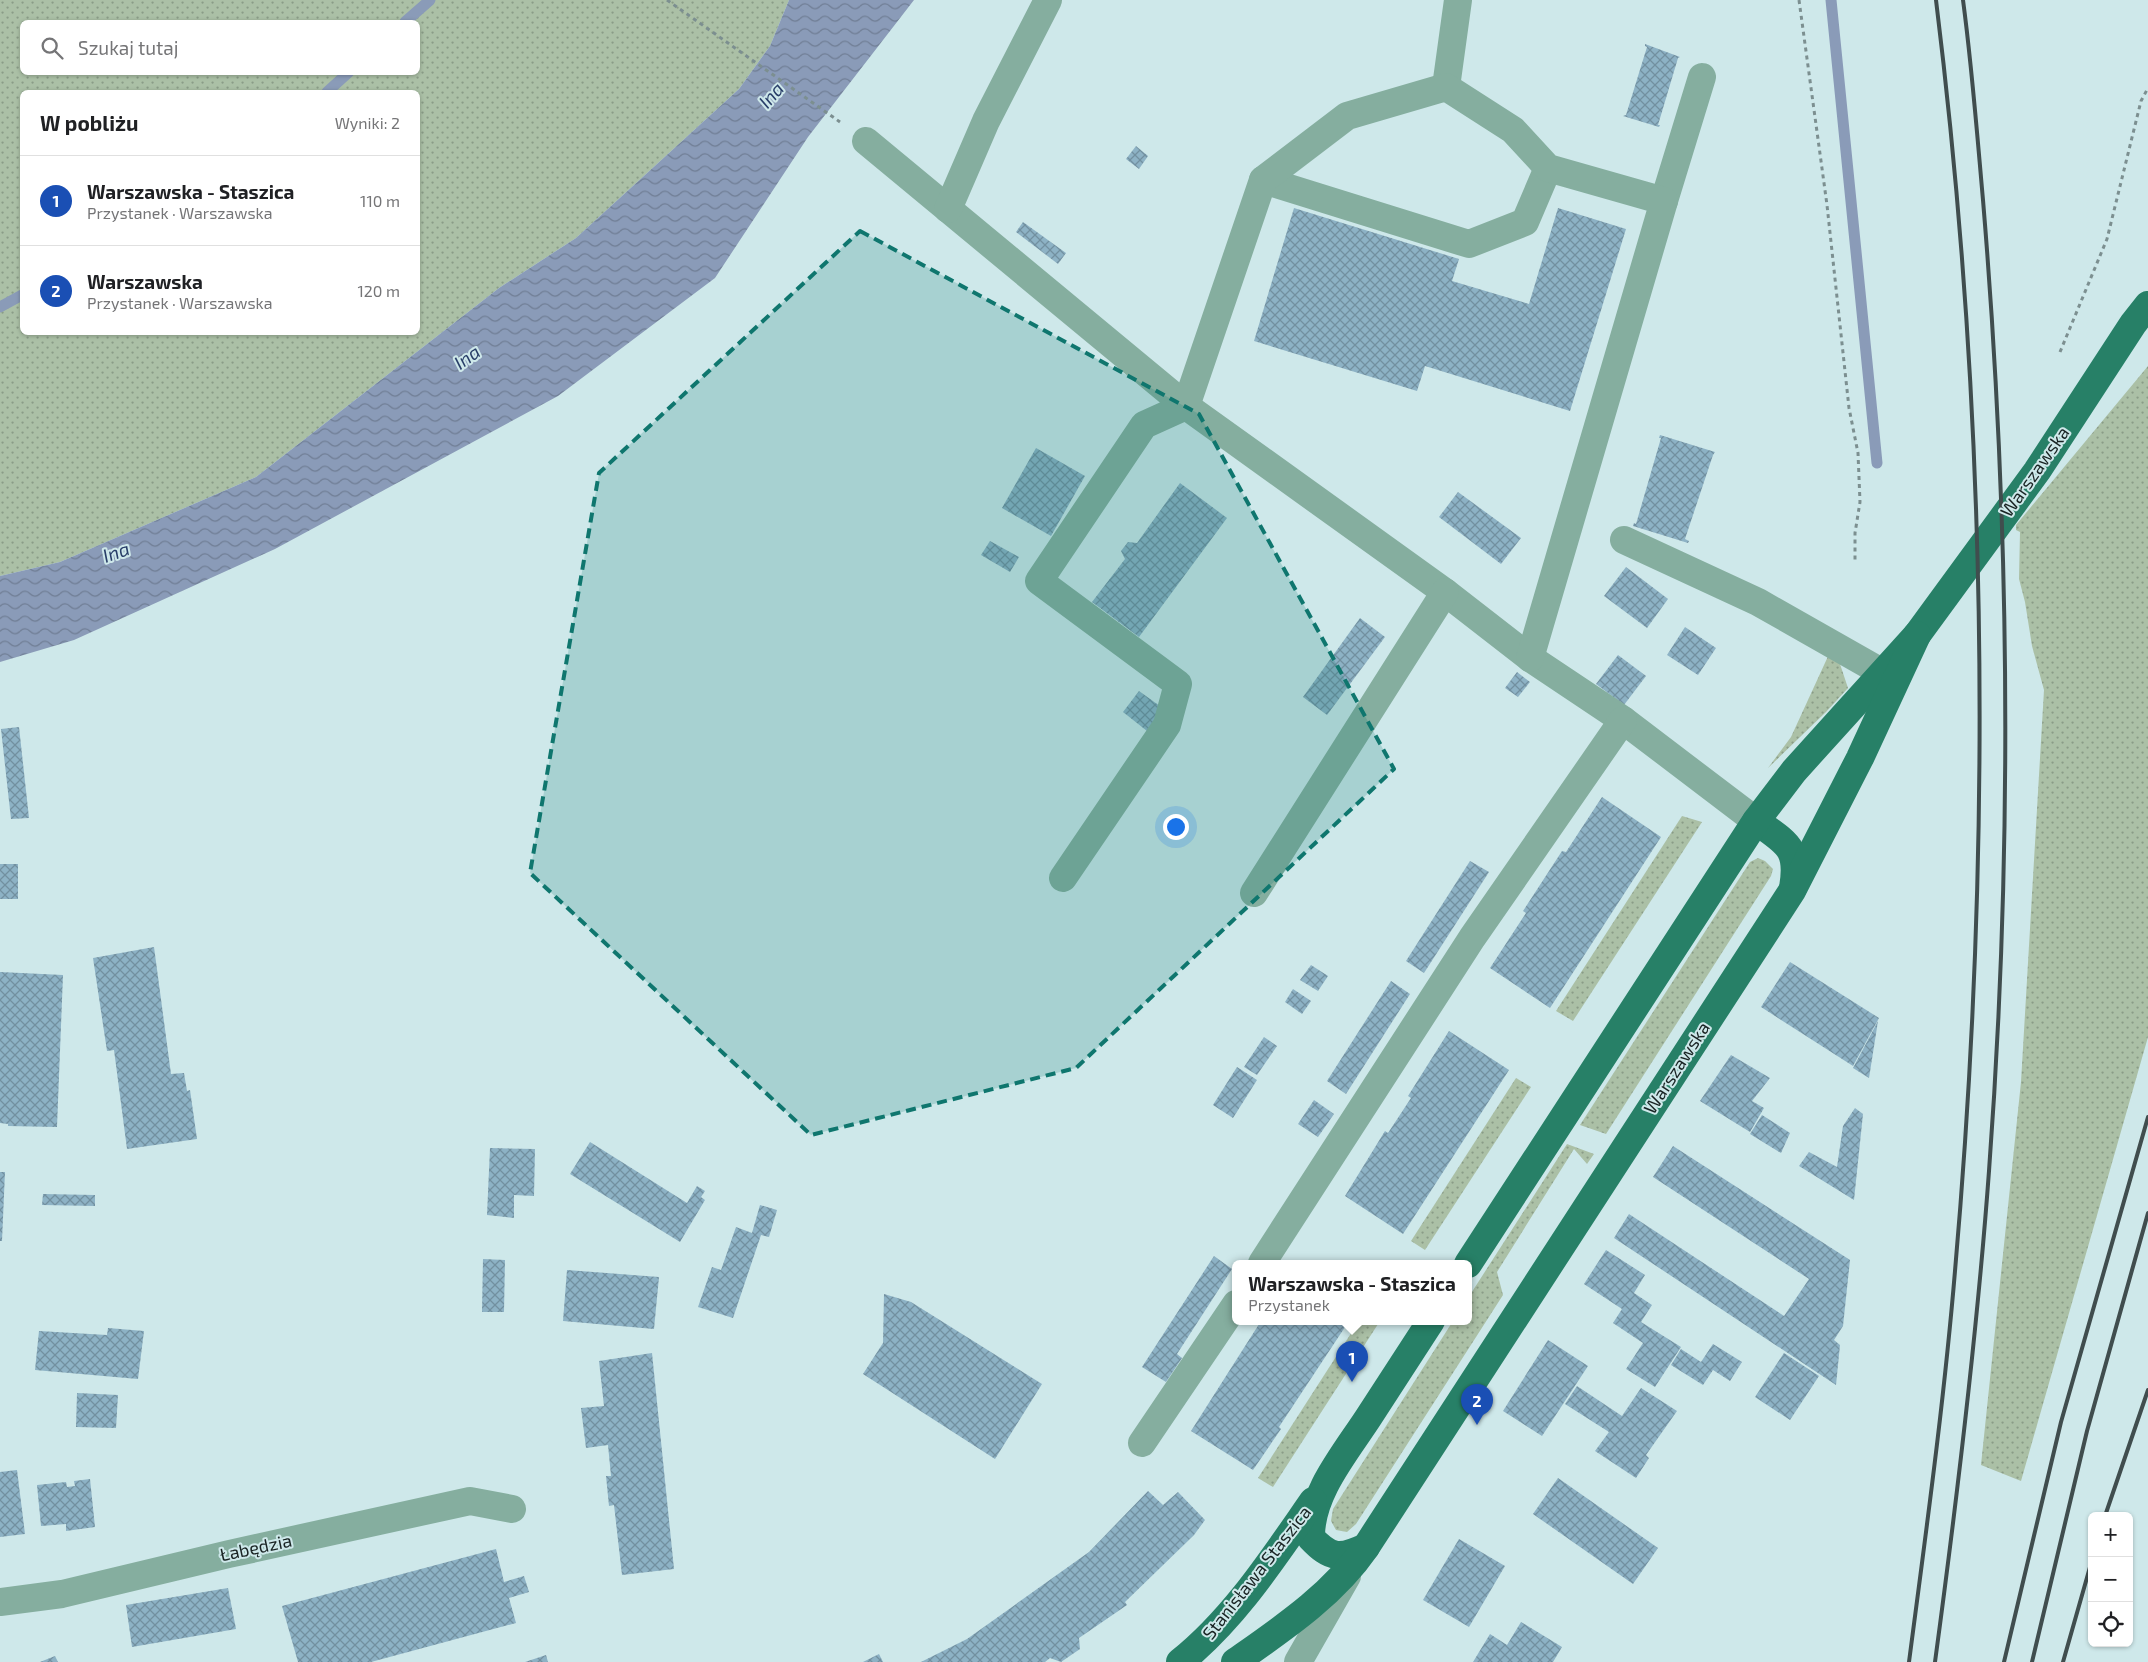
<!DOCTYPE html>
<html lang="pl">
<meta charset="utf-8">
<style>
:root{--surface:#fff;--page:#f2f2f2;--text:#202124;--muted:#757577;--line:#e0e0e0;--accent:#7c3aed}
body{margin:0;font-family:"Exo 2",sans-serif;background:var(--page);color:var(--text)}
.controls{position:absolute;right:15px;bottom:15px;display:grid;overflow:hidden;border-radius:8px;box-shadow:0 1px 4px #0004}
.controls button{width:45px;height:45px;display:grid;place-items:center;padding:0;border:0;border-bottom:1px solid var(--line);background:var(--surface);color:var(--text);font:25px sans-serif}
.you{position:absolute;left:1175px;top:826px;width:18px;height:18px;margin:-12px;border:4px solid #fff;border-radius:50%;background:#1a73e8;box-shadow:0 0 0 8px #1a73e833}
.badge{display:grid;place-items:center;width:32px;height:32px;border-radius:50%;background:var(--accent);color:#fff;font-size:16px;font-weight:700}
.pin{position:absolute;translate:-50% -41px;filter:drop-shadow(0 1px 2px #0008)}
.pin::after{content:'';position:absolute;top:26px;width:18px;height:15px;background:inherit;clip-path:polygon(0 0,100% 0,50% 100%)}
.popup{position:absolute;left:1232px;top:1260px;width:240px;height:65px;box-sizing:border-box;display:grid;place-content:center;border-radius:8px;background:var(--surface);filter:drop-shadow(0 1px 4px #0005);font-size:16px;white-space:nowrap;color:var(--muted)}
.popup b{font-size:19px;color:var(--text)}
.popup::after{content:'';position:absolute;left:50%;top:100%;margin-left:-10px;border:10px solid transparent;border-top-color:var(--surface)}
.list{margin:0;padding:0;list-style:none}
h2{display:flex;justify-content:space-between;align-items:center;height:65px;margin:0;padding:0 20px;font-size:21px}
h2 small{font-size:16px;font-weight:400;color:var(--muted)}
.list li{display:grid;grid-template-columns:32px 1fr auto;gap:15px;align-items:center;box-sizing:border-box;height:90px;padding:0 20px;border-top:1px solid var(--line)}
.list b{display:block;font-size:19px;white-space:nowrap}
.list p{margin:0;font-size:16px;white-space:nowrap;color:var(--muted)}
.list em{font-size:16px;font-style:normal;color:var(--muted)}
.icon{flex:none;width:28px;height:28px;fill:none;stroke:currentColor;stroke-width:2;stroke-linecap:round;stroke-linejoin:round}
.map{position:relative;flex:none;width:2148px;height:1662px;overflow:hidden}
.search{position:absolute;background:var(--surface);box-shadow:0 1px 4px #0004;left:20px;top:20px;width:400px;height:55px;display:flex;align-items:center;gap:12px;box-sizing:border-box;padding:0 18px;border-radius:8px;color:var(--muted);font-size:19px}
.panel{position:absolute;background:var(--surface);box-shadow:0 1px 4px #0004;left:20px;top:90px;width:400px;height:245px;border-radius:8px}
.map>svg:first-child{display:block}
</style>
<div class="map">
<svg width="2148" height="1662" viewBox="0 0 2148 1662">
<defs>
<pattern id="grass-dots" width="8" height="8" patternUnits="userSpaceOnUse" patternTransform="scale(1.25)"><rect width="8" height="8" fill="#abc0a6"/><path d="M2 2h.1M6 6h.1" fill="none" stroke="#8a9c87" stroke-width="1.8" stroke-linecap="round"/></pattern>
<pattern id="water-waves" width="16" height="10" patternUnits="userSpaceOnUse" patternTransform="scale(1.25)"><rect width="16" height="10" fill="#8a9bb8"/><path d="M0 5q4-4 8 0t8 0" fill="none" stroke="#707e95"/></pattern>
<pattern id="building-cross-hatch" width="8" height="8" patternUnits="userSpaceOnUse" patternTransform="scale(1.25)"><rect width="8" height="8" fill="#8db2c5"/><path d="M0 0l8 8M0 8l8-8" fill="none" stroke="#7290a0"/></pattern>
</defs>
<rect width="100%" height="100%" fill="#cee8ea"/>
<g fill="url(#grass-dots)" fill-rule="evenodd">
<path d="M 0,0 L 789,0 L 770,46 L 739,89 L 576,238 L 499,288 L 256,477 L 60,562 L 0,576 ZM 22,22 L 418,22 L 418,72 L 22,72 ZM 22,92 L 418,92 L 418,332 L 22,332 Z"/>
<path d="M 2148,366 L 2148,1037 L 2021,1481 L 1981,1465 L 2021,1082 L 2044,690 L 2032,646 L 2025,602 L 2019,579 L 2020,532 L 2016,530 L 2016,525 Z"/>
<path d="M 1830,652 L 1839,661 L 1848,688 L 1826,712 L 1768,768 L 1791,737 Z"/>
<path d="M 1682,816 L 1702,822 L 1573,1021 L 1556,1011 Z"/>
<path d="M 1758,858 L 1765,861 L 1773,869 L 1771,876 L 1606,1134 L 1580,1125 L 1750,862 Z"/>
<path d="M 1516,1078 L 1531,1087 L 1425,1250 L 1411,1241 Z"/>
<path d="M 1567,1144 L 1594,1154 L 1587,1164 L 1574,1149 L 1497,1272 L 1503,1295 L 1356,1524 L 1347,1532 L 1336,1530 L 1331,1521 L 1333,1509 L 1453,1321 L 1468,1321 L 1468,1298 Z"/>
<path d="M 1359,1321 L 1380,1321 L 1273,1487 L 1258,1478 Z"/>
</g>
<path fill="url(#water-waves)" d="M 789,0 L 914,0 L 808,137 L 715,278 L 558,396 L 275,549 L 74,640 L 0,662 L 0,576 L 60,562 L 256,477 L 499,288 L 576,238 L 739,89 L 770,46 Z"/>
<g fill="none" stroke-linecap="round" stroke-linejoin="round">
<g stroke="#8a9bb8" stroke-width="11">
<path d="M 1831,0 L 1877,463"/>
<path d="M 405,22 L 430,0"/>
<path d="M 327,92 L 349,72"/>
<path d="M 0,307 L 22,295"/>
</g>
</g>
<g fill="url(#building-cross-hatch)">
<path d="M 1645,44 L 1680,57 L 1678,58 L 1658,125 L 1660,125 L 1659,127 L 1623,116 L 1626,115 L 1647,47 L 1645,46 Z"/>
<path d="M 1136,146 L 1148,156 L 1139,169 L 1126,159 Z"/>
<path d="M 1294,208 L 1459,259 L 1452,281 L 1529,304 L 1558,208 L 1626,229 L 1570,411 L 1425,366 L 1417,391 L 1254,341 Z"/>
<path d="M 1023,222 L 1066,253 L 1058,264 L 1016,232 Z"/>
<path d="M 1660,435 L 1715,452 L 1713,455 L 1685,539 L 1689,541 L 1688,543 L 1633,526 L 1634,523 L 1636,524 L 1661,438 L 1659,438 Z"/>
<path d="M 1036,448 L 1085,476 L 1051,536 L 1002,508 Z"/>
<path d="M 1180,483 L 1227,518 L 1139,637 L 1092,602 L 1125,559 L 1121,551 L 1128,542 L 1137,543 Z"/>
<path d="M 1458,492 L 1521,538 L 1501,564 L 1439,517 Z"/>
<path d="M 990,541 L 1019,557 L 1010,572 L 981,555 Z"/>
<path d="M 1626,567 L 1668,599 L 1647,628 L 1604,596 Z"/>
<path d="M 1360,618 L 1385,637 L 1327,715 L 1303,697 Z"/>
<path d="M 1685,627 L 1716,648 L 1698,675 L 1667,655 Z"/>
<path d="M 1618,655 L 1646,676 L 1624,705 L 1596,684 Z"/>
<path d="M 1517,672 L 1530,682 L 1518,697 L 1505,688 Z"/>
<path d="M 1139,691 L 1164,709 L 1147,731 L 1123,712 Z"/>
<path d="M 19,727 L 29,818 L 11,819 L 1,729 Z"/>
<path d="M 1602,797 L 1661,837 L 1550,1008 L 1490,968 L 1526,913 L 1523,911 L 1562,851 L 1566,852 Z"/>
<path d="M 1470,861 L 1489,872 L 1424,973 L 1406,961 Z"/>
<rect x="0" y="864" width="18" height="35"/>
<path d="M 154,947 L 171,1074 L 184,1073 L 187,1091 L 190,1090 L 197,1139 L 127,1149 L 114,1050 L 107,1051 L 93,958 Z"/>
<path d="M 1790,962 L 1879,1018 L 1853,1066 L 1761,1007 Z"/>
<path d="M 1311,965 L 1328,976 L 1318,991 L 1300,980 Z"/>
<path d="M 0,972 L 63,975 L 57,1127 L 8,1126 L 8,1124 L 0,1123 Z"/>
<path d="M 1391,981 L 1410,994 L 1346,1094 L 1327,1081 Z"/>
<path d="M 1293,989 L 1311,1001 L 1302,1014 L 1285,1002 Z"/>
<path d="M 1878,1021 L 1869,1078 L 1853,1068 Z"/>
<path d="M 1449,1031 L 1509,1070 L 1403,1234 L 1345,1196 L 1385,1131 L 1388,1133 L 1411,1098 L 1408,1096 Z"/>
<path d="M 1264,1037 L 1277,1046 L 1257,1075 L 1244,1067 Z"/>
<path d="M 1731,1055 L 1770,1078 L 1752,1101 L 1764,1108 L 1750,1132 L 1700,1101 Z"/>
<path d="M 1237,1067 L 1257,1080 L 1233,1118 L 1213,1105 Z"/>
<path d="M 1314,1100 L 1334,1114 L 1318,1137 L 1298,1124 Z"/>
<path d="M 1855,1108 L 1863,1114 L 1854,1200 L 1799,1166 L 1809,1152 L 1837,1167 L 1843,1126 Z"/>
<path d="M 1762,1115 L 1790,1133 L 1781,1153 L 1750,1134 Z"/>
<path d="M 590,1142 L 687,1203 L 697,1186 L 705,1191 L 701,1197 L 705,1200 L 680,1242 L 570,1174 Z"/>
<path d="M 1673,1146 L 1850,1260 L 1843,1326 L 1834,1340 L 1840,1345 L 1836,1385 L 1614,1238 L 1629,1214 L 1784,1316 L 1809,1279 L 1653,1177 Z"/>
<path d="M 490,1148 L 535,1149 L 534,1196 L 514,1195 L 514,1218 L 487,1215 Z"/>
<path d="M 0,1172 L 5,1172 L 2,1241 L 0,1241 Z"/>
<path d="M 43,1194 L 95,1195 L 95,1206 L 42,1205 Z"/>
<path d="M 760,1205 L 777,1210 L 769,1237 L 761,1235 L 733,1318 L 698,1307 L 712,1267 L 721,1270 L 736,1227 L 752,1233 Z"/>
<path d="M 1606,1250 L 1645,1275 L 1634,1293 L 1652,1305 L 1641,1322 L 1681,1347 L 1655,1387 L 1626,1369 L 1643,1343 L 1613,1323 L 1622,1309 L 1584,1284 Z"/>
<path d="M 1214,1256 L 1232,1269 L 1177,1354 L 1182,1358 L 1166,1382 L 1142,1367 Z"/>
<path d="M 483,1259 L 505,1260 L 504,1312 L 482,1312 Z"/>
<path d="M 567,1270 L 659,1277 L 654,1329 L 563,1321 Z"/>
<path d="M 884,1294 L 911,1302 L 1042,1384 L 995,1459 L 863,1374 L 883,1343 Z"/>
<path d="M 1261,1321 L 1349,1321 L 1279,1427 L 1281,1429 L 1253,1470 L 1191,1431 Z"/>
<path d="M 108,1328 L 144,1331 L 138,1379 L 35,1370 L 39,1331 L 107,1335 Z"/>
<path d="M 1548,1340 L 1588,1366 L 1542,1436 L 1503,1411 Z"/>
<path d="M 1713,1344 L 1742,1362 L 1730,1381 L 1713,1370 L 1703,1385 L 1671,1365 L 1681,1349 L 1701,1362 Z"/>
<path d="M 652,1353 L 674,1569 L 622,1575 L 614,1505 L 609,1506 L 606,1476 L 611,1476 L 608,1445 L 586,1448 L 581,1408 L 604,1406 L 599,1361 Z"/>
<path d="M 1784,1353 L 1819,1376 L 1790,1420 L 1755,1397 Z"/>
<path d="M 1577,1386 L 1622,1416 L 1641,1388 L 1677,1411 L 1646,1455 L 1649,1458 L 1636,1478 L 1595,1451 L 1609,1432 L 1565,1404 Z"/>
<path d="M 77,1393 L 118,1395 L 116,1428 L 76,1427 Z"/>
<path d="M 17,1470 L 25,1534 L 0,1537 L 0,1472 Z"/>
<path d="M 1558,1478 L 1658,1548 L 1633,1584 L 1533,1514 Z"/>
<path d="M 90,1479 L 95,1527 L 66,1531 L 66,1524 L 41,1526 L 37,1485 L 66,1482 L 67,1487 L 75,1486 L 74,1481 Z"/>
<path d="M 1148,1491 L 1163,1505 L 1178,1492 L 1205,1520 L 1194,1535 L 1125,1602 L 1127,1605 L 1079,1638 L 1080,1649 L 1061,1662 L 1050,1658 L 1045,1662 L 921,1662 L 967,1639 L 1089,1552 Z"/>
<path d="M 1459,1539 L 1505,1566 L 1469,1627 L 1423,1600 Z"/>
<path d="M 496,1549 L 504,1582 L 524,1576 L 529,1592 L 509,1598 L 516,1623 L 371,1662 L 298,1662 L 282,1606 Z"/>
<path d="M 228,1588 L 236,1629 L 132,1647 L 126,1605 Z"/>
<path d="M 1521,1622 L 1562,1647 L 1553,1662 L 1473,1662 L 1490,1634 L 1507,1645 Z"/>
<path d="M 879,1654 L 883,1662 L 863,1662 Z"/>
<path d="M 546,1655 L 548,1662 L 525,1662 Z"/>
<path d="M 55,1656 L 58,1662 L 40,1662 Z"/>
</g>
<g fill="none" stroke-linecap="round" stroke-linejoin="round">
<g stroke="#7c8f90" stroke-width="3" stroke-dasharray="4 4" stroke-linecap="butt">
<path d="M 667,0 L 840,122"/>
<path d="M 1799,0 L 1827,205 L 1849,408 L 1858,453 L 1860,502 L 1855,533 L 1855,560"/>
<path d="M 2060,352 L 2107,239 L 2141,101 L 2148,88"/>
</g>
<g stroke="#85ae9f" stroke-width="28">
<path d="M 1446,87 L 1458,0"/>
<path d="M 866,141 L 1186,406 L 1445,592 L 1530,658 L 1623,720 L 1756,821"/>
<path d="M 1263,180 L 1469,244 L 1525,222 L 1548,168"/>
<path d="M 1664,201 L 1702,77"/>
<path d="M 948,209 L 986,121 L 1048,0"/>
<path d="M 1624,540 L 1758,602 L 1883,673"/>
<path d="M 1063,878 L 1167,725 L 1178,684 L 1039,581 L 1144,425 L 1186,406 L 1263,180 L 1347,116 L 1446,87 L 1513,130 L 1548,168 L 1664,201 L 1530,658"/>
<path d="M 1254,893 L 1445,592"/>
<path d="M 1262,1263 L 1472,938 L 1623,720"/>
<path d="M 1142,1443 L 1236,1304"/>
<path d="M 0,1602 L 62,1594 L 229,1554 L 470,1501 L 512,1509"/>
<path d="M 1298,1662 L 1347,1576"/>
</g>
<g stroke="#278067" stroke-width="28">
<path d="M 1756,821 C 1786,843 1800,847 1793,888"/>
<path d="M 1468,1264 L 1756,821 L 1794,771 L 1917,635 L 2037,471 L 2133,324 L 2148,305"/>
<path d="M 1366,1547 C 1340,1559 1331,1559 1311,1538 C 1310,1493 1347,1451 1370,1415 C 1391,1383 1411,1352 1431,1321"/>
<path d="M 1180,1662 C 1234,1619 1274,1557 1313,1501"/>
<path d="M 1235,1662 C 1282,1629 1333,1595 1366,1547 L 1792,891 L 1860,758 L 1917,635"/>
</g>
<g stroke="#404d4e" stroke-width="4">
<path d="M 2105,1516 L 2148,1390"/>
<path d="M 1909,1662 C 1926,1532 1944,1402 1955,1271 C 1992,849 1988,420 1936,0"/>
<path d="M 1935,1662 C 1957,1499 1977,1335 1989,1171 C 2013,848 2010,523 1983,200 C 1977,133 1972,67 1963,0"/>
<path d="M 2004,1662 L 2061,1422 L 2148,1117"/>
<path d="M 2032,1662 L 2087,1431 L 2148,1213"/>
<path d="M 2063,1662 L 2092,1560"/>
</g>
</g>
<path fill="#0f766e" fill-opacity="0.2" stroke="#0f766e" stroke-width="4" stroke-dasharray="10 6" stroke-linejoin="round" d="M 860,231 L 1199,414 L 1394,769 L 1076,1068 L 811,1135 L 530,873 L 599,473 Z"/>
<g text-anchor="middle" stroke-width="4" stroke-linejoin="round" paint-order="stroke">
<g font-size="18" fill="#192323" stroke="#cee8ea">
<text transform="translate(2035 472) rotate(-55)" y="6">Warszawska</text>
<text transform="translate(1677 1068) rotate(-57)" y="6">Warszawska</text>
<text transform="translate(256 1548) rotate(-12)" y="6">Łabędzia</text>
<text transform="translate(1257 1573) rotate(-52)" y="6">Stanisława Staszica</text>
</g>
<g font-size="19" font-style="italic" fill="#283e68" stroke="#cee8ea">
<text transform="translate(771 95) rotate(-49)" y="7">Ina</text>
<text transform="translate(467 357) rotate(-35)" y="7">Ina</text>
<text transform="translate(116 552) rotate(-19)" y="7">Ina</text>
</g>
</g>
</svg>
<div class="controls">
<button>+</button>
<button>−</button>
<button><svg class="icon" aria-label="locate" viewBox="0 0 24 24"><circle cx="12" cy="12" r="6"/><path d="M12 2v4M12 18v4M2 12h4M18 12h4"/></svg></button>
</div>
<div class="you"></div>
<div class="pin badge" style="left:1352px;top:1382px;background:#1a4fb4">1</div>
<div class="popup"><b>Warszawska - Staszica</b>Przystanek</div>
<div class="pin badge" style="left:1477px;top:1425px;background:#1a4fb4">2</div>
<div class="search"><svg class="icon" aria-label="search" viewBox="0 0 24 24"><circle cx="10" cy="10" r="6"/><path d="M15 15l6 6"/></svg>Szukaj tutaj</div>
<section class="panel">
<h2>W pobliżu<small>Wyniki: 2</small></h2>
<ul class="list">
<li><span class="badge" style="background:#1a4fb4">1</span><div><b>Warszawska - Staszica</b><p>Przystanek · Warszawska</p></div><em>110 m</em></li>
<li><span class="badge" style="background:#1a4fb4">2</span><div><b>Warszawska</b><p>Przystanek · Warszawska</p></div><em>120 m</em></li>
</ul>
</section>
</div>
